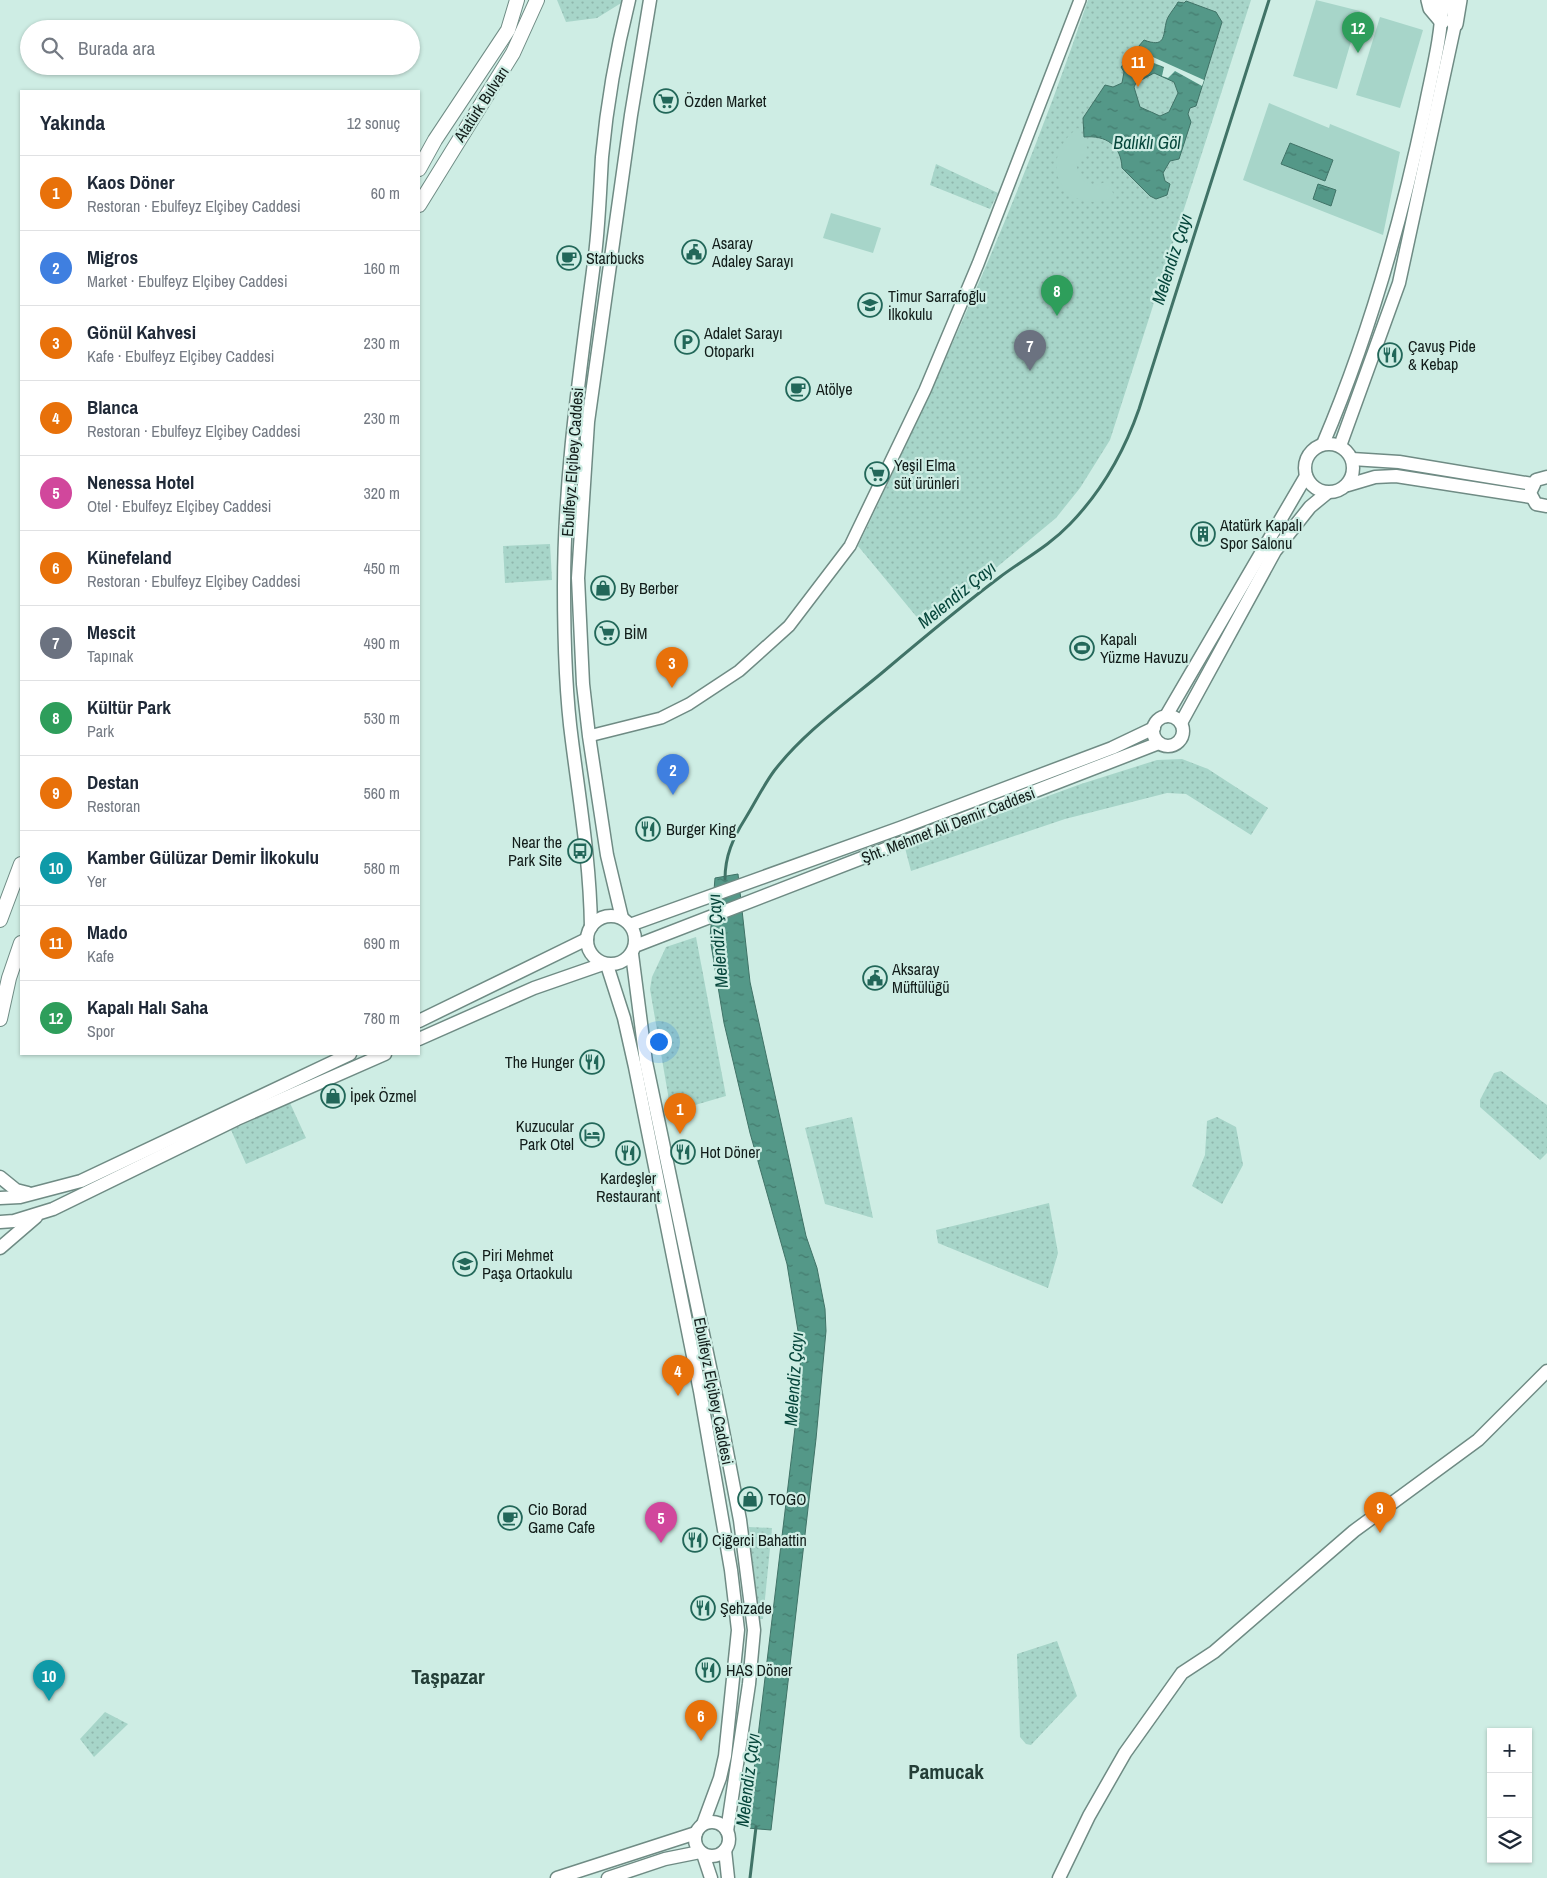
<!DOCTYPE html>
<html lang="tr">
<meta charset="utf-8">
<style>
:root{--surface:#fff;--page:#f6f6f7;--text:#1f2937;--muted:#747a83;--line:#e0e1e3;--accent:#1a73e8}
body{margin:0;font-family:"Archivo Narrow",sans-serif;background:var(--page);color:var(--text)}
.controls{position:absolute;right:15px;bottom:15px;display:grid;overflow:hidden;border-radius:0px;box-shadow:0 1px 4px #0004}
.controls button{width:45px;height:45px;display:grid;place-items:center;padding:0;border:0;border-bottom:1px solid var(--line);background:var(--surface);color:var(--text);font:25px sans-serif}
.you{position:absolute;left:658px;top:1041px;width:18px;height:18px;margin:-12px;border:4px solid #fff;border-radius:50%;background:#1a73e8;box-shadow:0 0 0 8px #1a73e833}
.badge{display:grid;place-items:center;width:32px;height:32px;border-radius:50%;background:var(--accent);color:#fff;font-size:16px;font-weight:700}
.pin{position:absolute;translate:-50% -41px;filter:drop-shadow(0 1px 2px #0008)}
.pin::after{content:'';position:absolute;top:26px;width:18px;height:15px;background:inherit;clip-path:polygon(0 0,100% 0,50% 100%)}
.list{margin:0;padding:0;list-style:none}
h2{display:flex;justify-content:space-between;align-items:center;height:65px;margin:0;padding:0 20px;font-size:21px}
h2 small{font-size:16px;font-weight:400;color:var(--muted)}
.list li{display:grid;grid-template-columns:32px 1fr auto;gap:15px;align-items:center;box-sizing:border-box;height:75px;padding:0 20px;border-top:1px solid var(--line)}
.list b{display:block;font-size:19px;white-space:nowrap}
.list p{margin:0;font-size:16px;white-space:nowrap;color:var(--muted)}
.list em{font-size:16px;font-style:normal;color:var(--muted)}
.icon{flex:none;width:28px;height:28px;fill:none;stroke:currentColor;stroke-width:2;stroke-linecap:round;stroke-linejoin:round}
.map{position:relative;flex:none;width:1547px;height:1878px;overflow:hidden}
.search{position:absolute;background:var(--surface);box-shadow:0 1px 4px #0004;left:20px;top:20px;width:400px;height:55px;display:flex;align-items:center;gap:12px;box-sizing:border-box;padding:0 18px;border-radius:28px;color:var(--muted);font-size:19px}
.panel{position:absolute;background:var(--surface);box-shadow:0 1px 4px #0004;left:20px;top:90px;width:400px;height:965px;border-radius:0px}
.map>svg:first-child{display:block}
</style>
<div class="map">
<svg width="1547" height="1878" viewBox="0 0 1547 1878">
<defs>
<pattern id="grass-dots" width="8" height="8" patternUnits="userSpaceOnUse" patternTransform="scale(1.25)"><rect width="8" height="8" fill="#a7d5c9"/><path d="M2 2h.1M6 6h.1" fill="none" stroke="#8fb6ac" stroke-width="1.8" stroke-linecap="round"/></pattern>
<pattern id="water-ripples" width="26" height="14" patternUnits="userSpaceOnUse" patternTransform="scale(1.25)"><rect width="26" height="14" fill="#549888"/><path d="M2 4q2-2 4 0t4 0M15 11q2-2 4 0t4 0" fill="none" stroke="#447b6e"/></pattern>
</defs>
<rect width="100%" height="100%" fill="#ceede4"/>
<g fill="url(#grass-dots)">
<path d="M 557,0 L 626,0 L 597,18 L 566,22 Z"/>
<path d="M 1088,0 L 1251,0 L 1110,440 L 1080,488 L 1056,518 L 925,627 L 858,546 C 944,368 1025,187 1088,0 Z"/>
<path d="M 936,164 L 998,193 L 990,209 L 930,185 Z"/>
<path d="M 550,544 L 552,580 L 505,583 L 503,546 Z"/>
<path d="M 1182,759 L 1208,769 L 1268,808 L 1251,835 L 1186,794 L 1167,793 L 1065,819 L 911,871 L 905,848 L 1081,784 L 1157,760 Z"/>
<path d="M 696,937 L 726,1096 L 671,1112 L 650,989 L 652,977 L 666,947 Z"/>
<path d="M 1501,1071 L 1547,1105 L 1547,1153 L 1540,1160 L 1480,1107 L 1480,1100 L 1494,1073 Z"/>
<path d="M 290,1103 L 306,1138 L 246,1164 L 231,1130 Z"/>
<path d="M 852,1117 L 873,1218 L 825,1204 L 805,1128 Z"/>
<path d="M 1217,1117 L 1236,1127 L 1243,1165 L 1222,1204 L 1192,1186 L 1205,1155 L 1207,1121 Z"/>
<path d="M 1049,1203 L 1058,1253 L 1048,1288 L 938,1243 L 936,1230 Z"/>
<path d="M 749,1527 L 772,1528 L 763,1619 L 757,1619 Z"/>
<path d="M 1057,1641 L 1077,1696 L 1031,1745 L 1026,1744 L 1020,1737 L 1017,1654 Z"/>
<path d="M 105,1712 L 128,1724 L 94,1757 L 80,1739 Z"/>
</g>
<g fill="#a7d5c9">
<path d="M 1316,0 L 1360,11 L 1337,89 L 1293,76 Z"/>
<path d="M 1380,17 L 1423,30 L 1400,108 L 1356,95 Z"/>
<path d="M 1269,103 L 1329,128 L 1330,124 L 1400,152 L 1383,235 L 1243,180 Z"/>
<path d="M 1078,128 L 1088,150 L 1077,161 C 1075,179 1090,191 1107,181 L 1115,197 C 1063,219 1034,159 1078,128 Z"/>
<path d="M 831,213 L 881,228 L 873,253 L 823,238 Z"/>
</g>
<g fill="url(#water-ripples)" stroke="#407367" fill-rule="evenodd">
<path d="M 1186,1 L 1216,12 L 1222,22 L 1196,106 L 1190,108 L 1188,114 L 1191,122 L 1179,159 L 1170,161 L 1163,173 L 1165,181 L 1170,184 L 1167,195 L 1156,199 L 1150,196 L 1122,168 C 1121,145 1106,135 1084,137 L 1083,118 L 1105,85 L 1113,87 L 1122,83 L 1124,72 L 1121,67 L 1144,40 C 1165,48 1163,37 1166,23 C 1167,16 1175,8 1178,2 L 1184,3 ZM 1154,73 L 1174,82 L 1178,93 L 1169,112 L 1160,116 L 1140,107 L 1134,87 L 1136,83 Z"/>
<path d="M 1290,143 L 1333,160 L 1325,181 L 1281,164 Z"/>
<path d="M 1318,184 L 1336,190 L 1331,206 L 1313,199 Z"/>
<path d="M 738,874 L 750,982 L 806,1236 L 817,1268 L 825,1309 L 826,1331 L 816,1439 L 771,1830 L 747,1828 L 801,1378 L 799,1337 L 787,1264 L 750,1133 L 724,1023 L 710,938 L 715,878 Z"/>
</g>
<path fill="#ceede4" d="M 1135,49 L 1204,80 L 1202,86 L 1175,71 L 1168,78 L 1162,76 L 1164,67 L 1131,54 Z"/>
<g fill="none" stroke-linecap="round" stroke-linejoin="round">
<g stroke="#407367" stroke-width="3">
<path d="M 725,879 C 725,856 733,838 745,819 C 755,803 763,786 774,771 C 804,732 846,703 883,672 C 922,639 960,607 1000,577 C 1024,559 1049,546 1070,524 C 1102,491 1124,452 1139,409 L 1269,0"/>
<path d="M 750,1878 L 756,1827"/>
</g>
<g stroke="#6f8b84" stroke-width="14">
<path id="tertiary" d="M 589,736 L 661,718 L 689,704 L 739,671 L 789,626 L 850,546 L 925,390 L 978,264 L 1080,0"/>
</g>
<g stroke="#6f8b84" stroke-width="15">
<g id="secondary">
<circle cx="1329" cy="468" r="24"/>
<path d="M 1323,444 C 1369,336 1401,223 1425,108 C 1432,72 1442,36 1442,0"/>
<path d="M 1340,446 L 1399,283 L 1455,24 L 1451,0"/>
<path d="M 1352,459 L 1399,462 L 1532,484"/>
<path d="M 1547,477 L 1536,480 L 1530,493 L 1536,504 L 1547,506"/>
<path d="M 1348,485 L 1375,477 L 1396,476 L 1531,497"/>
<path d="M 1166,716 L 1306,476"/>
<circle cx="1168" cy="731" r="15"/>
<path d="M 1181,723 L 1275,551 L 1310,507 L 1327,493"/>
<circle cx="611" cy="940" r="24"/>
<path d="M 622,918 L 607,855 L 589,736 L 583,684 L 578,578 L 588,422 L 631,115 L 650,0"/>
<path d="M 630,925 L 900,828 L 1112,748 L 1154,728"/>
<path d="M 591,927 C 590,862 580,804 572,741 C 565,690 564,637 564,586 C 564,475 581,365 595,255 C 599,223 600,190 602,157 C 607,104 616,52 629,0"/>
<path d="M 635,946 L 1159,743"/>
<path d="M 632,954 L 646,1062 L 719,1410 L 740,1520 L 754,1630 L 749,1684 L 727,1831"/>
<path d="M 607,965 L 624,1018 L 635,1067 L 700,1391 L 731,1570 L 738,1630 L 725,1756 L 720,1778 L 703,1824"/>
<path d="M 419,1021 L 587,939"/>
<path d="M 419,1039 L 534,988 L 603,964"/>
<path d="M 0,1177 L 16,1190 L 28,1193"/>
<path d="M 0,1198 L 20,1197 L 81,1181 L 350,1054"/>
<path d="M 0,1222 L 14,1221 L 53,1209 L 237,1119 L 385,1054"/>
<path d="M 0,1248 L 36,1217"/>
<circle cx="712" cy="1839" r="17"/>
<path d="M 725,1850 L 728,1878"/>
<path d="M 703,1854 L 711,1878"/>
<path d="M 557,1878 L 696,1833"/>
<path d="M 608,1878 L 665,1859 L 700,1852"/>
<path d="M 1059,1878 L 1089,1816 L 1125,1753 L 1182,1673 L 1214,1652 L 1354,1531 L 1478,1440 L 1547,1371"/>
</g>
</g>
<g stroke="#6f8b84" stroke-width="16">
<g id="primary">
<path d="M 419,169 L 435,140 L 508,30 L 517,0"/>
<path d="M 419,205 L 513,53 L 537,0"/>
<path d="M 0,920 L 21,864"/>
<path d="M 0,1019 L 9,978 L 21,943"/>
</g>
</g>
<g stroke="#6f8b84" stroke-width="18">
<g id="trunk">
<path d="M 1429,0 L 1431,8 L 1442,21"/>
<path d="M 1455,24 L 1459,0"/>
</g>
</g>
<use href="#tertiary" stroke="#fff" stroke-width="11"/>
<use href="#secondary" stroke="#fff" stroke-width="12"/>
<use href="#primary" stroke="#fff" stroke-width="14"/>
<use href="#trunk" stroke="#fff" stroke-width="15"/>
</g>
<defs>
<g id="supermarket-ring" transform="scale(1.25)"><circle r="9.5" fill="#ceede4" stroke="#226759" stroke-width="1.5"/><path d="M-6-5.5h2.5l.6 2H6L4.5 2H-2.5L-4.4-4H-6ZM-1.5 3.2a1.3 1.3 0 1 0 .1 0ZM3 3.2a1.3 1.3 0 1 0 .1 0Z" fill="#226759"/></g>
<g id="civic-ring" transform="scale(1.25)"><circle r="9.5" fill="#ceede4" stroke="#226759" stroke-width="1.5"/><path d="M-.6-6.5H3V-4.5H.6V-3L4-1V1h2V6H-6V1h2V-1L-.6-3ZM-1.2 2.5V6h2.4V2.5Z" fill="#226759"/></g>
<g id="cafe-ring" transform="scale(1.25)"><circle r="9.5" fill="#ceede4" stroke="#226759" stroke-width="1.5"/><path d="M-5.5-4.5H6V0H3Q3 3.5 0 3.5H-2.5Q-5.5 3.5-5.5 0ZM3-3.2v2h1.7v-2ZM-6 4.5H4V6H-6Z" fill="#226759"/></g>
<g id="school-ring" transform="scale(1.25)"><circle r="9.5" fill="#ceede4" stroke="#226759" stroke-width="1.5"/><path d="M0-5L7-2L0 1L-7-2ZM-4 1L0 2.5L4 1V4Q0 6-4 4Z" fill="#226759"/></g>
<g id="parking-ring" transform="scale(1.25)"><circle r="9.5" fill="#ceede4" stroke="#226759" stroke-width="1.5"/><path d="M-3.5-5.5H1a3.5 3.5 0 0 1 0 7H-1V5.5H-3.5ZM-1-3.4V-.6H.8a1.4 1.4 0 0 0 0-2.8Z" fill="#226759"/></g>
<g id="restaurant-ring" transform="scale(1.25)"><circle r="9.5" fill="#ceede4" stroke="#226759" stroke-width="1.5"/><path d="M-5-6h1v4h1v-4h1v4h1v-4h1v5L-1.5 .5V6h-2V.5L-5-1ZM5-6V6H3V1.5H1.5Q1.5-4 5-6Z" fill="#226759"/></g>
<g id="building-ring" transform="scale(1.25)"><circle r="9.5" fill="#ceede4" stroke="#226759" stroke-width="1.5"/><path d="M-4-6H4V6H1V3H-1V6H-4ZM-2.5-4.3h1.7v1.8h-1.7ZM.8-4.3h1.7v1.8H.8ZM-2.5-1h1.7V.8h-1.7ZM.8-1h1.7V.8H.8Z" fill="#226759"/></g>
<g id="shop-ring" transform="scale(1.25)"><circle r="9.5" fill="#ceede4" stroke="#226759" stroke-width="1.5"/><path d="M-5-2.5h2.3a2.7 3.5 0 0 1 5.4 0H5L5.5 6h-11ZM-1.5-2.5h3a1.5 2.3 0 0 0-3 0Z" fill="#226759"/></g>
<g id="stadium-ring" transform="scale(1.25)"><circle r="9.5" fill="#ceede4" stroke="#226759" stroke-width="1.5"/><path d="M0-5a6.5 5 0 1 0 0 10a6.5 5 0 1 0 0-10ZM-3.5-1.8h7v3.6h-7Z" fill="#226759"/></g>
<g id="bus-ring" transform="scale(1.25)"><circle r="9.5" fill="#ceede4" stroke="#226759" stroke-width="1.5"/><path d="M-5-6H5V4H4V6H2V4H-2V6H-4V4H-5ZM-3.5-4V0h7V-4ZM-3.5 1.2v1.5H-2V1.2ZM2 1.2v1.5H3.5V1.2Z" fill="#226759"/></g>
<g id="hotel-ring" transform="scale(1.25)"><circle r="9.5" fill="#ceede4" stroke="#226759" stroke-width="1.5"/><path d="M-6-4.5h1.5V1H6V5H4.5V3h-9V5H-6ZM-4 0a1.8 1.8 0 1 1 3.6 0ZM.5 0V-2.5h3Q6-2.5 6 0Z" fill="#226759"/></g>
</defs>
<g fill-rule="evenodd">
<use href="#supermarket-ring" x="666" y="101"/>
<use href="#civic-ring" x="694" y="252"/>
<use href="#cafe-ring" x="569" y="258"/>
<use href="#school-ring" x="870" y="305"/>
<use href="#parking-ring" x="687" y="342"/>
<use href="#restaurant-ring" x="1390" y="355"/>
<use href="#cafe-ring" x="798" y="389"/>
<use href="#supermarket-ring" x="877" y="474"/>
<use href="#building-ring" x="1203" y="534"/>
<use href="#shop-ring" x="603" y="588"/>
<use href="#supermarket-ring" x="607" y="633"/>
<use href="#stadium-ring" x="1082" y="648"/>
<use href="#restaurant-ring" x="648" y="829"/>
<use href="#bus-ring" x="580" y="851"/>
<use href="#civic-ring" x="875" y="978"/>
<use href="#restaurant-ring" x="592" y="1062"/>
<use href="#shop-ring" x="333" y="1096"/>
<use href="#hotel-ring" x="592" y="1135"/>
<use href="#restaurant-ring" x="683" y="1152"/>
<use href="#restaurant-ring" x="628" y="1153"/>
<use href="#school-ring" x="465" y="1264"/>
<use href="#shop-ring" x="750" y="1499"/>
<use href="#cafe-ring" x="510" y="1518"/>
<use href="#restaurant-ring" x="695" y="1540"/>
<use href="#restaurant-ring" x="703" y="1608"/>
<use href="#restaurant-ring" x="708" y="1670"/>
</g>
<g text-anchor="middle" stroke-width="4.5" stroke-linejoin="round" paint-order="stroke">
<g font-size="16" fill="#121d1a" stroke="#ceede4" text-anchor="start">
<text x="684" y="107">Özden Market</text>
<text x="712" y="249">Asaray<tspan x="712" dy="18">Adaley Sarayı</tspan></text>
<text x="586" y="264">Starbucks</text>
<text x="888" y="302">Timur Sarrafoğlu<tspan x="888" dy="18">İlkokulu</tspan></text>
<text x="704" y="339">Adalet Sarayı<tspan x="704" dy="18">Otoparkı</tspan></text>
<text x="1408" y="352">Çavuş Pide<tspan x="1408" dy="18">&amp; Kebap</tspan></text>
<text x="816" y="395">Atölye</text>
<text x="894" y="471">Yeşil Elma<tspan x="894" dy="18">süt ürünleri</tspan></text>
<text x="1220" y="531">Atatürk Kapalı<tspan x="1220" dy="18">Spor Salonu</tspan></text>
<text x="620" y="594">By Berber</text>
<text x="624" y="639">BİM</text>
<text x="1100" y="645">Kapalı<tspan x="1100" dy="18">Yüzme Havuzu</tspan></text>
<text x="666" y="835">Burger King</text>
<text x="562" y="848" text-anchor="end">Near the<tspan x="562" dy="18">Park Site</tspan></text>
<text x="892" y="975">Aksaray<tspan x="892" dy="18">Müftülüğü</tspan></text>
<text x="574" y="1068" text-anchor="end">The Hunger</text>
<text x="350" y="1102">İpek Özmel</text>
<text x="574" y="1132" text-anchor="end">Kuzucular<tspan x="574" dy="18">Park Otel</tspan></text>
<text x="700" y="1158">Hot Döner</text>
<text x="628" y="1184" text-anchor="middle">Kardeşler<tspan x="628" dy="18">Restaurant</tspan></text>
<text x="482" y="1261">Piri Mehmet<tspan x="482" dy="18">Paşa Ortaokulu</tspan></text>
<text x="768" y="1505">TOGO</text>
<text x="528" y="1515">Cio Borad<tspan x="528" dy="18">Game Cafe</tspan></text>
<text x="712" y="1546">Ciğerci Bahattin</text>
<text x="720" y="1614">Şehzade</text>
<text x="726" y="1676">HAS Döner</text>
</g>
<g font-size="16" fill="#121d1a" stroke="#ceede4">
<text transform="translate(481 104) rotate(-57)" y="6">Atatürk Bulvarı</text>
<text transform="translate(572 462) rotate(-86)" y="6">Ebulfeyz Elçibey Caddesi</text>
<text transform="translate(948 825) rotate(-21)" y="6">Şht. Mehmet Ali Demir Caddesi</text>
<text transform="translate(714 1391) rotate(79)" y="6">Ebulfeyz Elçibey Caddesi</text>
</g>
<g font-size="18" font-style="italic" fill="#06463b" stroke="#ceede4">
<text x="1147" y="149">Balıklı Göl</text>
<text transform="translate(1172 259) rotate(-72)" y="6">Melendiz Çayı</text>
<text transform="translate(957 595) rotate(-39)" y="6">Melendiz Çayı</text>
<text transform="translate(718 941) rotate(-95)" y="6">Melendiz Çayı</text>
<text transform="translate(794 1379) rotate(-86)" y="6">Melendiz Çayı</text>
<text transform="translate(748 1780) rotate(-83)" y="6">Melendiz Çayı</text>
</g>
<g font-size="21" font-weight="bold" fill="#243e37" stroke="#ceede4">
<text x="448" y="1684">Taşpazar</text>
<text x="946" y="1779">Pamucak</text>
</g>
</g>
</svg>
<div class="controls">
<button>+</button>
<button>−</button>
<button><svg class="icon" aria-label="layers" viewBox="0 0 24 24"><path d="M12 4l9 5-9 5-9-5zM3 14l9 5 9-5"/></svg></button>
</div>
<div class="you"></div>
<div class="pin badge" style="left:680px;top:1134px;background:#e8710a">1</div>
<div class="pin badge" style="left:673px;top:795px;background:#3f7fe0">2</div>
<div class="pin badge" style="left:672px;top:688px;background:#e8710a">3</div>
<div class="pin badge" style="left:678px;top:1396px;background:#e8710a">4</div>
<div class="pin badge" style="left:661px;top:1543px;background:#d1479c">5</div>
<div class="pin badge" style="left:701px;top:1741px;background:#e8710a">6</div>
<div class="pin badge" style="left:1030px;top:371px;background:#6b7280">7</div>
<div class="pin badge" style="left:1057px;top:316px;background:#2e9e5b">8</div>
<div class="pin badge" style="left:1380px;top:1533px;background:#e8710a">9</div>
<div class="pin badge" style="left:49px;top:1701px;background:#0f9aa8">10</div>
<div class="pin badge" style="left:1138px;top:87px;background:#e8710a">11</div>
<div class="pin badge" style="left:1358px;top:53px;background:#2e9e5b">12</div>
<div class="search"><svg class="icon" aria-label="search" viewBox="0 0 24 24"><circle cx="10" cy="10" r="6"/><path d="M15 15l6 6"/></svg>Burada ara</div>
<section class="panel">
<h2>Yakında<small>12 sonuç</small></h2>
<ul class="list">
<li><span class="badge" style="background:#e8710a">1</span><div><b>Kaos Döner</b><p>Restoran · Ebulfeyz Elçibey Caddesi</p></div><em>60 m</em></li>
<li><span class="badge" style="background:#3f7fe0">2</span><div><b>Migros</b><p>Market · Ebulfeyz Elçibey Caddesi</p></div><em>160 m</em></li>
<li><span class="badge" style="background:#e8710a">3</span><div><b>Gönül Kahvesi</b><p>Kafe · Ebulfeyz Elçibey Caddesi</p></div><em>230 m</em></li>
<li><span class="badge" style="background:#e8710a">4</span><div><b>Blanca</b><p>Restoran · Ebulfeyz Elçibey Caddesi</p></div><em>230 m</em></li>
<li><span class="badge" style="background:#d1479c">5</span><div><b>Nenessa Hotel</b><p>Otel · Ebulfeyz Elçibey Caddesi</p></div><em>320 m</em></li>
<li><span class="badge" style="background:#e8710a">6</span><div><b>Künefeland</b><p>Restoran · Ebulfeyz Elçibey Caddesi</p></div><em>450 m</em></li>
<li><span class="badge" style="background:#6b7280">7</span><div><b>Mescit</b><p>Tapınak</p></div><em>490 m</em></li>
<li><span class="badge" style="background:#2e9e5b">8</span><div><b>Kültür Park</b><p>Park</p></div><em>530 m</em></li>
<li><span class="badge" style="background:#e8710a">9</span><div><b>Destan</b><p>Restoran</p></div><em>560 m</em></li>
<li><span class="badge" style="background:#0f9aa8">10</span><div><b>Kamber Gülüzar Demir İlkokulu</b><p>Yer</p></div><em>580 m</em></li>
<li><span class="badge" style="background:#e8710a">11</span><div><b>Mado</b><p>Kafe</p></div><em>690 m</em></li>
<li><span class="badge" style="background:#2e9e5b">12</span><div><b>Kapalı Halı Saha</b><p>Spor</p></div><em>780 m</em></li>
</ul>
</section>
</div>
